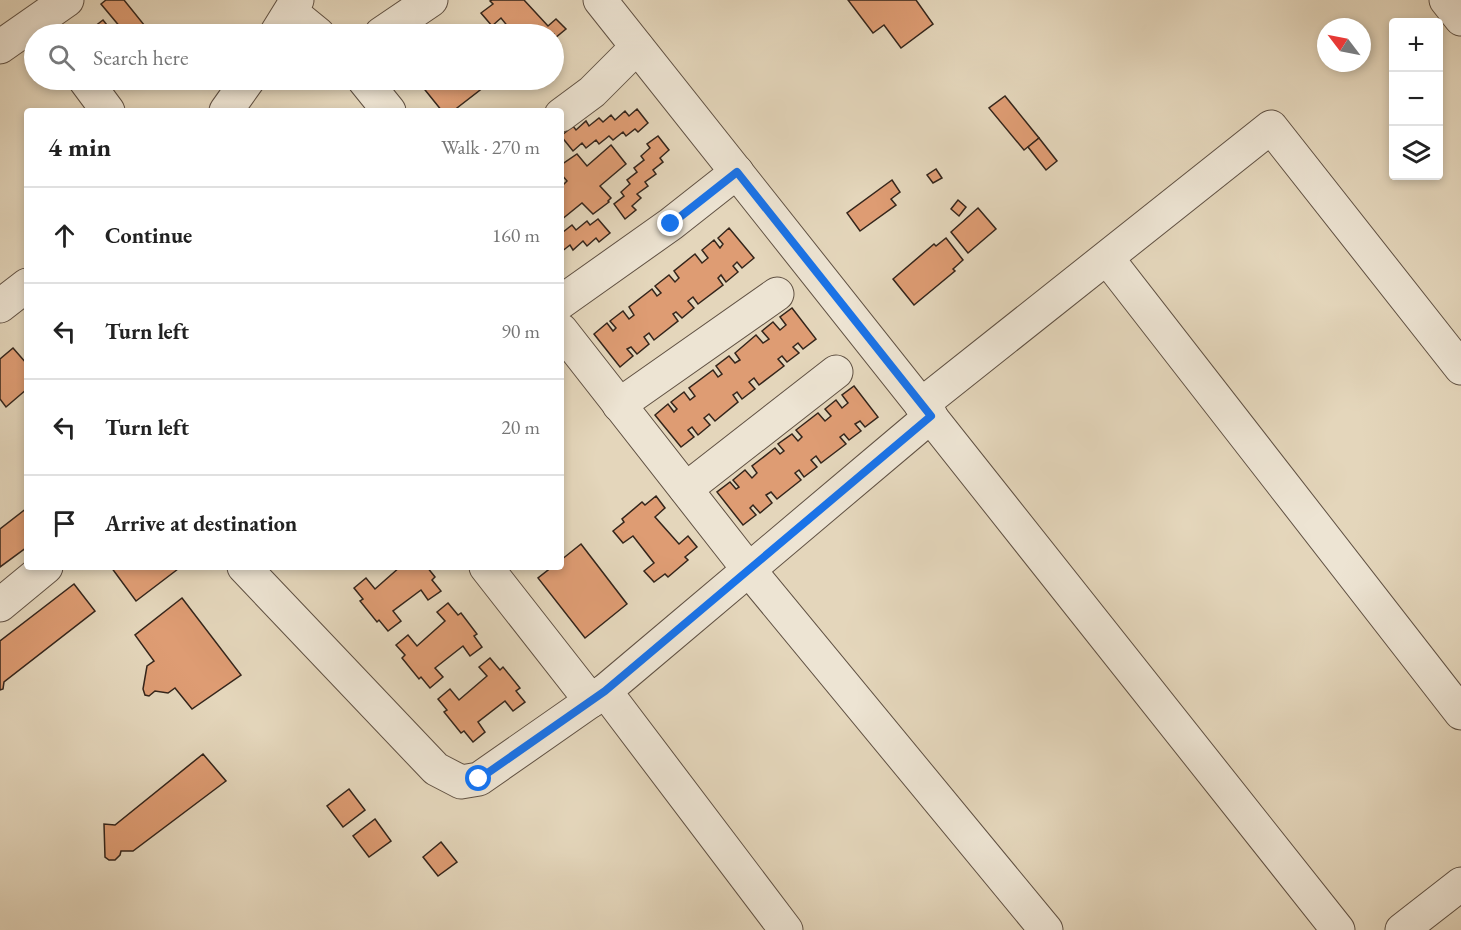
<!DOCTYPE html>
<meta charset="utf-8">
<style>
:root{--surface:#fff;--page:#f2f2f2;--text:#222;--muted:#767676;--line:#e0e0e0}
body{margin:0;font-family:"EB Garamond",serif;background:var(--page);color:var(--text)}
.controls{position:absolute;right:18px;top:18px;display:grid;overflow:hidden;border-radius:6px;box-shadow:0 3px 9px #0003}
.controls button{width:54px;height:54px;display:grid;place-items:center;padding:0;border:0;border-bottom:2px solid var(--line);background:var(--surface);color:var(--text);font:30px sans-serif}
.compass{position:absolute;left:1317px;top:18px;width:54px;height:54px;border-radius:50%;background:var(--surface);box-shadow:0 3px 9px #0003;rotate:302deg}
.stop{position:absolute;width:18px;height:18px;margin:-14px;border:4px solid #1a73e8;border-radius:50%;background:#fff}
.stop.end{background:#1a73e8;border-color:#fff;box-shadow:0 2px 6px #0008}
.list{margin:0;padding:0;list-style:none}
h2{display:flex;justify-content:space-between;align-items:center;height:78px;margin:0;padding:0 24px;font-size:26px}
h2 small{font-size:20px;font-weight:400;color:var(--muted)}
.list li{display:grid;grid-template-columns:39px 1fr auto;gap:18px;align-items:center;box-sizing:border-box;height:96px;padding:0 24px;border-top:2px solid var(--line)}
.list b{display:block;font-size:22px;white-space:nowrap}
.list em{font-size:20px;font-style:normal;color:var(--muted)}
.icon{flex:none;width:33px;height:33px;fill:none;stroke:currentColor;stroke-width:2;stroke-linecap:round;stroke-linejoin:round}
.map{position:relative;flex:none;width:1461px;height:930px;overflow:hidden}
.search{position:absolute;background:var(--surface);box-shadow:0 3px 9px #0003;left:24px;top:24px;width:540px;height:66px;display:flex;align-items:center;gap:15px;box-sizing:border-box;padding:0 21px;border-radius:33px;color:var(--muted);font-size:22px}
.panel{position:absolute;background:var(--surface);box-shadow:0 3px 9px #0003;left:24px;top:108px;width:540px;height:462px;border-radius:6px}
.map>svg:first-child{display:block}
</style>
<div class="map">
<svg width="1461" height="930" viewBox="0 0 1461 930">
<rect width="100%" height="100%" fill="#e4d6bb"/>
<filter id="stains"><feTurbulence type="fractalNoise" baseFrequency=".00333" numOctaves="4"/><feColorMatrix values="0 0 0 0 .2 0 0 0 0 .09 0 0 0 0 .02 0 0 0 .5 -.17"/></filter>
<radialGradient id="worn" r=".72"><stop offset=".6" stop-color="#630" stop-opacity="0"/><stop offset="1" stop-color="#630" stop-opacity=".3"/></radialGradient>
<g fill="#de9c73" stroke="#34251b" stroke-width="1.5">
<path d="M 106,0 L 124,0 L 145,26 L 134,34 L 126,34 L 101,4 Z"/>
<path d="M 492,0 L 524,0 L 548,26 L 556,19 L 566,29 L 554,39 L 556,42 L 554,45 L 554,34 L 514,34 L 501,18 L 492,26 L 481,13 L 493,4 L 490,1 Z"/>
<path d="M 848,0 L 916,0 L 933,24 L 901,48 L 884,25 L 873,33 Z"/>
<path d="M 103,20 L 114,34 L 85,34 Z"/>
<path d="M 417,80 L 493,80 L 453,111 L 442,111 Z"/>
<path d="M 1005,96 L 1039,138 L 1024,150 L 989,108 Z"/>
<path d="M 637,109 L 648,123 L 638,132 L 635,129 L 626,136 L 623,132 L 613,140 L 609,136 L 599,144 L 596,140 L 586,148 L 582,143 L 573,151 L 561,136 L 573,126 L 576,130 L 586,121 L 589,126 L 599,118 L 603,122 L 611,115 L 615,120 L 625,111 L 629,116 Z"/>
<path d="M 658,136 L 669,150 L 660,158 L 663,162 L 653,170 L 656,174 L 645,182 L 648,186 L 637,194 L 641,198 L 632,206 L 636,210 L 625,219 L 614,204 L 624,196 L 621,192 L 630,184 L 627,180 L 637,172 L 634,168 L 644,160 L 641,156 L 650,148 L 647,144 Z"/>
<path d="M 1039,138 L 1057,161 L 1046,170 L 1028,147 Z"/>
<path d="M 611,145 L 626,164 L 600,186 L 611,198 L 608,201 L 609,202 L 593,214 L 582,203 L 561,220 L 561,187 L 567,181 L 561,174 L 561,165 L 577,154 L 587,166 Z"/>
<path d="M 936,169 L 942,178 L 933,183 L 927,175 Z"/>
<path d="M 892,180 L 900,192 L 891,199 L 896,205 L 860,231 L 847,213 Z"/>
<path d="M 958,200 L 966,207 L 959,216 L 951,209 Z"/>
<path d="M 978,208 L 996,229 L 968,253 L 951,232 Z"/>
<path d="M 598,219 L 610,233 L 599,242 L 596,238 L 587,246 L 583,241 L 573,250 L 570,245 L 561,252 L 561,230 L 563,232 L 572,225 L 576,230 L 587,221 L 590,225 Z"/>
<path d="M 729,228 L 754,258 L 742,268 L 737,262 L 733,266 L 738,272 L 726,282 L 721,275 L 718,278 L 723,285 L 698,304 L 693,297 L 688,301 L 694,308 L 682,318 L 676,312 L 673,314 L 678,321 L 654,340 L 649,333 L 644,337 L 649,344 L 637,354 L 631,347 L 627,349 L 633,356 L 620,367 L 594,334 L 607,323 L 613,331 L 616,328 L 610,321 L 623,311 L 629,319 L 634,315 L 629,307 L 652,289 L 657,296 L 661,293 L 655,286 L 669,275 L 675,282 L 679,278 L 674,271 L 695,254 L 702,263 L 708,258 L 702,250 L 714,240 L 720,248 L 723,244 L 718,238 Z"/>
<path d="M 946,238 L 963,260 L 953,269 L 955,271 L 914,305 L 893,279 L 934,244 L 936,246 Z"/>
<path d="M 792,308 L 816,339 L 803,349 L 798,343 L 793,347 L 799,353 L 787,362 L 782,356 L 778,359 L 784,366 L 759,385 L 754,378 L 749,382 L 755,389 L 742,399 L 737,392 L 733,395 L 738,402 L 715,421 L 709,414 L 704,418 L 710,425 L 698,435 L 692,427 L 688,430 L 694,437 L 681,447 L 655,415 L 668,404 L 674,412 L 677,409 L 671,402 L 684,392 L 690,400 L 695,396 L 689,388 L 713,370 L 718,377 L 722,374 L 716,366 L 729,356 L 735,363 L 740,360 L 735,353 L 756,335 L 763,343 L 769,339 L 762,331 L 773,322 L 780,330 L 786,325 L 780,317 Z"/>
<path d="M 13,348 L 27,364 L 27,389 L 6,407 L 0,399 L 0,359 Z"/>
<path d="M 854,386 L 878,417 L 865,427 L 860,421 L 855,424 L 861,431 L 849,440 L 844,434 L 840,437 L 846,444 L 821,463 L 816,456 L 811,460 L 817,467 L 804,477 L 799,470 L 795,473 L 801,480 L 777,499 L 771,492 L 766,495 L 772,503 L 760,513 L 753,505 L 750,508 L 756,515 L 743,525 L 717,492 L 730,482 L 736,489 L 739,487 L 733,480 L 745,470 L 752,478 L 757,473 L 752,466 L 775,448 L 780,454 L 784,451 L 778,444 L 792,434 L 798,441 L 802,437 L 796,430 L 818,413 L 825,421 L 831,416 L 825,409 L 836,400 L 842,408 L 848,403 L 842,395 Z"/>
<path d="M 656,496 L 665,508 L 655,517 L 679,544 L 688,536 L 697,547 L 685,557 L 688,560 L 668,577 L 665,574 L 654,582 L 644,571 L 654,563 L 633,536 L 623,543 L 613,531 L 624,522 L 622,519 L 642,502 L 645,505 Z"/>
<path d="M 27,508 L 27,547 L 0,567 L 0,529 Z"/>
<path d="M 581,544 L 627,604 L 585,638 L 538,578 L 552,567 L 561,567 L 561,560 Z"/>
<path d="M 111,567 L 176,567 L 178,569 L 136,601 Z"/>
<path d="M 400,567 L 427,567 L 435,577 L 432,580 L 441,591 L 428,600 L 421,590 L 393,611 L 401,621 L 388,631 L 379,620 L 377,622 L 360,601 L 363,599 L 354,588 L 366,578 L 375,589 Z"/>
<path d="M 74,584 L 95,611 L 4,682 L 3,689 L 0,690 L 0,641 Z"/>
<path d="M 182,598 L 241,675 L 192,709 L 175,688 L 168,693 L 155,691 L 149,696 L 145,695 L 143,689 L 147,666 L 154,661 L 135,635 Z"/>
<path d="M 448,603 L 458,615 L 461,613 L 477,634 L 474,636 L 482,647 L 470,656 L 463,646 L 435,668 L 443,677 L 430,688 L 421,677 L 419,679 L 402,658 L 405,655 L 396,645 L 408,635 L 417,646 L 445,621 L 437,612 Z"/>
<path d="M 490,658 L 500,670 L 503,667 L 520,688 L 516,691 L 525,702 L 513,711 L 505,701 L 478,722 L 485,732 L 473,742 L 464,731 L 461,733 L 444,712 L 447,710 L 438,699 L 450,689 L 459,700 L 487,676 L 479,667 Z"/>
<path d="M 203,754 L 226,781 L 133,851 L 121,851 L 120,855 L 115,860 L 109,860 L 105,857 L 104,824 L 115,825 Z"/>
<path d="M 349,789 L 365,810 L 343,827 L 327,806 Z"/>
<path d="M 375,819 L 391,841 L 369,857 L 353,836 Z"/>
<path d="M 441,842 L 457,862 L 438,876 L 423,857 Z"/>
</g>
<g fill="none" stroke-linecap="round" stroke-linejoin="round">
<g stroke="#605143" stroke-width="35">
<g id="minor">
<path d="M 600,0 L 1338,930"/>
<path d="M 1446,0 L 1461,19"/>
<path d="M 291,12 L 318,34"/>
<path d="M 276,34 L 297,0"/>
<path d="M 381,34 L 431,0"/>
<path d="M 0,47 L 67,0"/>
<path d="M 85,80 L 108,111"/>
<path d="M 364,80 L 389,111"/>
<path d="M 226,111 L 248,80"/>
<path d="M 561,115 L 592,92 L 637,47"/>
<path d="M 1107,258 L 1461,713"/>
<path d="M 561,302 L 671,224 L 737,172"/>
<path d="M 0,306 L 27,285"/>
<path d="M 561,330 L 749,570 L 1046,930"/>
<path d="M 619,405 L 777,294"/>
<path d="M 921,405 L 1271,127 L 1461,368"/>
<path d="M 686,489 L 836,372"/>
<path d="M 244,567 L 436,769 L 461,782 L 479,779 L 605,691 L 931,416"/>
<path d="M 486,567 L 591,701"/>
<path d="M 0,605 L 46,567"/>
<path d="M 605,691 L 786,930"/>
<path d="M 1402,930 L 1461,884"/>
</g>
</g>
<use href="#minor" stroke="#ede4d3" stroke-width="33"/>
</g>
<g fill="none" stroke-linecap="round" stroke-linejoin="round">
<path stroke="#1a73e8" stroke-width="8" d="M 479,779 L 605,691 L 931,416 L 737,172 L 671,224"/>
</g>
<rect width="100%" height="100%" filter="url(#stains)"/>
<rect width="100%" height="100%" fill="url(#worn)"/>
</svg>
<div class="controls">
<button>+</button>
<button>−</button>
<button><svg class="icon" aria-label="layers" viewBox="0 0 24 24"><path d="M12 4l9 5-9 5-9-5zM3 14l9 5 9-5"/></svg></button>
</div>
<svg class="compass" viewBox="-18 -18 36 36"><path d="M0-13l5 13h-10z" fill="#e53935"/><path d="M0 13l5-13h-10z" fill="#767676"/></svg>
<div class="stop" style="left:479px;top:779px"></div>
<div class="stop end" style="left:671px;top:224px"></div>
<div class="search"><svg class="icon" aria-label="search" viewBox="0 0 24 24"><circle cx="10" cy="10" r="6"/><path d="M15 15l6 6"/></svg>Search here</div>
<section class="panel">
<h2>4 min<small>Walk · 270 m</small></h2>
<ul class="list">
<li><svg class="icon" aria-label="ahead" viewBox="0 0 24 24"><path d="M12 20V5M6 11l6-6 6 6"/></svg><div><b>Continue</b></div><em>160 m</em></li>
<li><svg class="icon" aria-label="left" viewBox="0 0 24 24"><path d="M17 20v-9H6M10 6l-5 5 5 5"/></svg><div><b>Turn left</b></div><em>90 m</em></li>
<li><svg class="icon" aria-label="left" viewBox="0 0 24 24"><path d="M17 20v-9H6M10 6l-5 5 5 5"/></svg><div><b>Turn left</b></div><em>20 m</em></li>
<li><svg class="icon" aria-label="arrive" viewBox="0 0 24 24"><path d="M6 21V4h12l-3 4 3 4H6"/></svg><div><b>Arrive at destination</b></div></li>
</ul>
</section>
</div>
